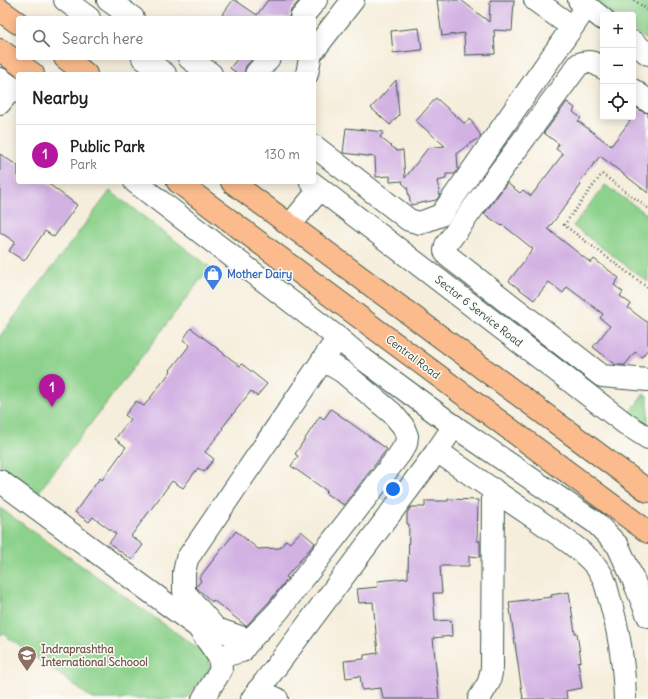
<!DOCTYPE html>
<meta charset="utf-8">
<style>
:root{--surface:#fff;--page:#f6f6f6;--text:#202124;--muted:#757577;--line:#e0e0e0;--accent:#b5179e}
body{margin:0;font-family:Delius,sans-serif;background:var(--page);color:var(--text)}
.controls{position:absolute;right:12px;top:12px;display:grid;overflow:hidden;border-radius:4px;box-shadow:0 2px 10px #0003}
.controls button{width:36px;height:36px;display:grid;place-items:center;padding:0;border:0;border-bottom:1px solid var(--line);background:var(--surface);color:var(--text);font:20px sans-serif}
.you{position:absolute;left:393px;top:489px;width:14px;height:14px;margin:-10px;border:3px solid #fff;border-radius:50%;background:#1a73e8;box-shadow:0 0 0 6px #1a73e833}
.badge{display:grid;place-items:center;width:26px;height:26px;border-radius:50%;background:var(--accent);color:#fff;font-size:13px;font-weight:700}
.pin{position:absolute;translate:-50% -33px;filter:drop-shadow(0 1px 2px #0008)}
.pin::after{content:'';position:absolute;top:21px;width:14px;height:12px;background:inherit;clip-path:polygon(0 0,100% 0,50% 100%)}
.list{margin:0;padding:0;list-style:none}
h2{display:flex;justify-content:space-between;align-items:center;height:52px;margin:0;padding:0 16px;font-size:17px}
h2 small{font-size:13px;font-weight:400;color:var(--muted)}
.list li{display:grid;grid-template-columns:26px 1fr auto;gap:12px;align-items:center;box-sizing:border-box;height:60px;padding:0 16px;border-top:1px solid var(--line)}
.list b{display:block;font-size:15px;white-space:nowrap}
.list p{margin:0;font-size:13px;white-space:nowrap;color:var(--muted)}
.list em{font-size:13px;font-style:normal;color:var(--muted)}
.icon{flex:none;width:22px;height:22px;fill:none;stroke:currentColor;stroke-width:2;stroke-linecap:round;stroke-linejoin:round}
.map{position:relative;flex:none;width:648px;height:699px;overflow:hidden}
.search{position:absolute;background:var(--surface);box-shadow:0 2px 10px #0003;left:16px;top:16px;width:300px;height:44px;display:flex;align-items:center;gap:10px;box-sizing:border-box;padding:0 14px;border-radius:4px;color:var(--muted);font-size:15px}
.panel{position:absolute;background:var(--surface);box-shadow:0 2px 10px #0003;left:16px;top:72px;width:300px;height:112px;border-radius:4px}
.map>svg:first-child{display:block}
</style>
<div class="map">
<svg width="648" height="699" viewBox="0 0 648 699">
<rect width="100%" height="100%" fill="#fdfcf7"/>
<filter id="ink" filterUnits="userSpaceOnUse"><feTurbulence type="fractalNoise" baseFrequency=".025" numOctaves="2"/><feDisplacementMap in="SourceGraphic" scale="8" xChannelSelector="R" yChannelSelector="G"/><feConvolveMatrix kernelMatrix="1 2 1 2 8 2 1 2 1" color-interpolation-filters="sRGB"/></filter>
<filter id="wash" filterUnits="userSpaceOnUse"><feTurbulence type="fractalNoise" baseFrequency=".012" numOctaves="4" result="noise"/><feDisplacementMap in="SourceGraphic" scale="16" xChannelSelector="R" yChannelSelector="G"/><feGaussianBlur stdDeviation="0.9" result="paint"/><feColorMatrix in="noise" values="0 0 0 0 0 0 0 0 0 0 0 0 0 0 0 0 0 1.4 0 .05"/><feComposite in="paint" operator="in"/></filter>
<g filter="url(#wash)">
<rect width="100%" height="100%" fill="#f6eedc"/>
<g fill="#8dd28c" stroke="#568860">
<path d="M 592,0 L 648,0 L 648,41 L 633,30 L 633,15 L 612,15 Z"/>
<path d="M 605,185 L 648,215 L 648,282 L 573,226 Z"/>
<path d="M 110,191 L 210,267 L 31,502 L 0,479 L 0,336 Z"/>
<path d="M 644,394 L 648,397 L 648,432 L 627,416 Z"/>
<path d="M 0,508 L 209,656 L 210,669 L 186,699 L 93,699 L 2,633 L 0,636 Z"/>
</g>
<g id="blocks">
<g fill="#d2b1e3">
<path d="M 233,0 L 235,0 L 257,15 L 268,0 L 300,0 L 291,10 L 289,18 L 220,18 Z"/>
<path d="M 437,0 L 461,0 L 489,22 L 490,0 L 514,0 L 512,31 L 494,30 L 495,54 L 465,55 L 464,33 L 442,36 Z"/>
<path d="M 419,28 L 422,50 L 393,53 L 391,31 Z"/>
<path d="M 238,58 L 253,58 L 246,66 L 244,74 L 238,74 L 230,68 Z"/>
<path d="M 396,80 L 399,115 L 390,125 L 371,108 Z"/>
<path d="M 436,98 L 464,123 L 470,119 L 481,136 L 457,153 L 458,170 L 455,174 L 446,174 L 446,179 L 437,181 L 440,195 L 436,200 L 411,205 L 407,187 L 402,183 L 403,181 L 390,182 L 390,176 L 376,177 L 375,157 L 343,153 L 346,128 L 384,132 L 380,137 L 397,151 L 403,150 L 405,178 L 428,148 L 445,146 L 416,121 Z"/>
<path d="M 567,102 L 575,108 L 573,112 L 581,118 L 578,121 L 611,146 L 630,121 L 626,118 L 628,117 L 633,117 L 633,110 L 635,107 L 641,111 L 648,113 L 648,193 L 600,156 L 579,183 L 581,185 L 548,229 L 591,263 L 594,259 L 619,278 L 614,285 L 623,292 L 620,296 L 631,304 L 628,308 L 648,323 L 648,349 L 642,357 L 635,352 L 625,365 L 616,365 L 593,347 L 610,326 L 600,318 L 603,314 L 567,287 L 563,293 L 549,282 L 534,300 L 509,281 L 533,249 L 503,225 L 502,226 L 484,214 L 507,183 L 520,193 L 523,190 L 531,196 L 563,154 L 556,149 L 559,144 L 544,133 Z"/>
<path d="M 0,154 L 18,166 L 18,182 L 46,182 L 77,205 L 54,237 L 45,231 L 24,261 L 9,251 L 15,242 L 0,232 Z"/>
<path d="M 191,328 L 240,366 L 242,364 L 267,384 L 257,396 L 251,391 L 222,428 L 223,429 L 205,452 L 214,459 L 204,472 L 198,468 L 183,488 L 172,481 L 131,536 L 143,545 L 132,560 L 109,543 L 116,534 L 93,517 L 89,522 L 75,512 L 100,478 L 102,480 L 126,447 L 115,439 L 130,419 L 125,415 L 136,401 L 144,406 L 171,371 L 170,370 L 190,345 L 183,340 Z"/>
<path d="M 331,409 L 387,449 L 344,505 L 325,493 L 327,491 L 291,466 L 298,456 L 295,454 L 320,416 L 324,419 Z"/>
<path d="M 448,499 L 478,500 L 477,541 L 480,541 L 480,557 L 469,556 L 469,566 L 440,566 L 442,593 L 433,593 L 435,621 L 451,620 L 452,636 L 433,638 L 439,699 L 383,699 L 381,688 L 362,690 L 360,676 L 346,678 L 344,661 L 364,659 L 364,655 L 378,653 L 373,602 L 359,603 L 357,589 L 378,587 L 377,581 L 408,578 L 409,524 L 407,524 L 407,513 L 411,507 L 425,507 L 425,501 L 448,501 Z"/>
<path d="M 236,531 L 258,549 L 280,548 L 286,540 L 290,543 L 301,531 L 315,543 L 286,577 L 287,579 L 269,602 L 246,626 L 213,600 L 212,602 L 196,587 L 201,581 L 199,578 Z"/>
<path d="M 569,592 L 575,633 L 577,633 L 581,661 L 578,662 L 582,688 L 566,691 L 567,699 L 523,699 L 509,602 L 552,597 L 551,595 Z"/>
</g>
</g>
</g>
<g filter="url(#ink)">
<use href="#blocks" fill-opacity="0" stroke="#3f584d" stroke-width="1"/>
<g fill="none" stroke-linecap="round" stroke-linejoin="round">
<g stroke="#3f584d" stroke-width="24">
<g id="minor">
<path d="M 65,0 L 89,18"/>
<path d="M 108,0 L 133,18"/>
<path d="M 535,0 L 572,27"/>
<path d="M 579,0 L 603,19"/>
<path d="M 301,18 L 316,0"/>
<path d="M 633,42 L 648,54"/>
<path d="M 314,50 L 353,0"/>
<path d="M 143,58 L 165,74"/>
<path d="M 189,58 L 211,74"/>
<path d="M 603,68 C 594,62 589,60 579,64 L 446,245 L 445,251 L 448,256 L 602,376 L 648,380"/>
<path d="M 256,74 L 269,58"/>
<path d="M 307,74 L 310,58"/>
<path d="M 0,79 L 18,92"/>
<path d="M 633,90 L 648,101"/>
<path d="M 0,103 L 12,88"/>
<path d="M 314,146 L 409,220 L 420,223 L 441,215 L 587,6"/>
<path d="M 135,182 L 337,337 L 363,359 L 454,426 L 596,523 L 618,546 L 633,579 L 648,616"/>
<path d="M 311,182 L 626,424 L 648,438"/>
<path d="M 290,225 L 320,189"/>
<path d="M 437,451 C 470,474 502,496 535,518 C 555,533 586,551 600,572 C 605,579 607,589 609,597 C 619,630 624,665 625,699"/>
<path d="M 0,481 L 198,627 L 219,657 L 221,670 L 203,699"/>
<path d="M 249,640 L 216,629 L 184,592 L 184,573 L 187,559 L 331,348"/>
<path d="M 219,657 L 242,651 C 251,636 267,624 279,610 L 399,455 L 406,444 L 407,436 L 403,426 L 392,413 L 343,372 L 323,360"/>
<path d="M 258,690 L 277,699"/>
<path d="M 252,699 L 437,451 L 454,426"/>
<path d="M 479,699 L 489,682 L 492,668 L 493,489"/>
</g>
</g>
<g stroke="#3f584d" stroke-width="24">
<g id="major">
<path d="M 0,10 L 18,23"/>
<path d="M 0,50 L 33,74"/>
<path d="M 65,58 L 86,74"/>
<path d="M 178,182 L 648,532"/>
<path d="M 232,182 L 648,491"/>
</g>
</g>
<g stroke="#3f584d" stroke-width="2.5" stroke-dasharray="1 3" stroke-linecap="butt">
<path d="M 634,0 L 648,10"/>
<path d="M 648,208 L 602,174 L 564,225 L 648,288"/>
</g>
<use href="#minor" stroke="#fff" stroke-width="22"/>
<use href="#major" stroke="#fbbb8c" stroke-width="22"/>
</g>
</g>
<defs>
<g id="shop-pin" transform="scale(1)"><path d="M0 17L-7.5 6A9.5 9.5 0 1 1 7.5 6Z" fill="#3f7fe0" stroke="#fdfcf7"/><path d="M-5-2.5h2.3a2.7 3.5 0 0 1 5.4 0H5L5.5 6h-11ZM-1.5-2.5h3a1.5 2.3 0 0 0-3 0Z" fill="#fff"/></g>
<g id="school-pin" transform="scale(1)"><path d="M0 17L-7.5 6A9.5 9.5 0 1 1 7.5 6Z" fill="#8d6e63" stroke="#fdfcf7"/><path d="M0-5L7-2L0 1L-7-2ZM-4 1L0 2.5L4 1V4Q0 6-4 4Z" fill="#fff"/></g>
</defs>
<g fill-rule="evenodd">
<use href="#shop-pin" x="213" y="274"/>
<use href="#school-pin" x="27" y="655"/>
</g>
<g text-anchor="middle" stroke-width="3" stroke-linejoin="round" paint-order="stroke">
<g font-size="11" font-weight="bold" fill="#366cbe" stroke="#fdfcf7" text-anchor="start">
<text x="227" y="278">Mother Dairy</text>
</g>
<g font-size="11" fill="#1f3d34" stroke="#fdfcf7">
<text transform="translate(479 311) rotate(38)" y="4">Sector 6 Service Road</text>
<text transform="translate(413 357) rotate(37)" y="4">Central Road</text>
</g>
<g font-size="11" font-weight="bold" fill="#785e54" stroke="#fdfcf7" text-anchor="start">
<text x="41" y="653">Indraprashtha<tspan x="41" dy="13">International Schoool</tspan></text>
</g>
</g>
</svg>
<div class="controls">
<button>+</button>
<button>−</button>
<button><svg class="icon" aria-label="locate" viewBox="0 0 24 24"><circle cx="12" cy="12" r="6"/><path d="M12 2v4M12 18v4M2 12h4M18 12h4"/></svg></button>
</div>
<div class="you"></div>
<div class="pin badge" style="left:52px;top:407px">1</div>
<div class="search"><svg class="icon" aria-label="search" viewBox="0 0 24 24"><circle cx="10" cy="10" r="6"/><path d="M15 15l6 6"/></svg>Search here</div>
<section class="panel">
<h2>Nearby<small></small></h2>
<ul class="list">
<li><span class="badge">1</span><div><b>Public Park</b><p>Park</p></div><em>130 m</em></li>
</ul>
</section>
</div>
